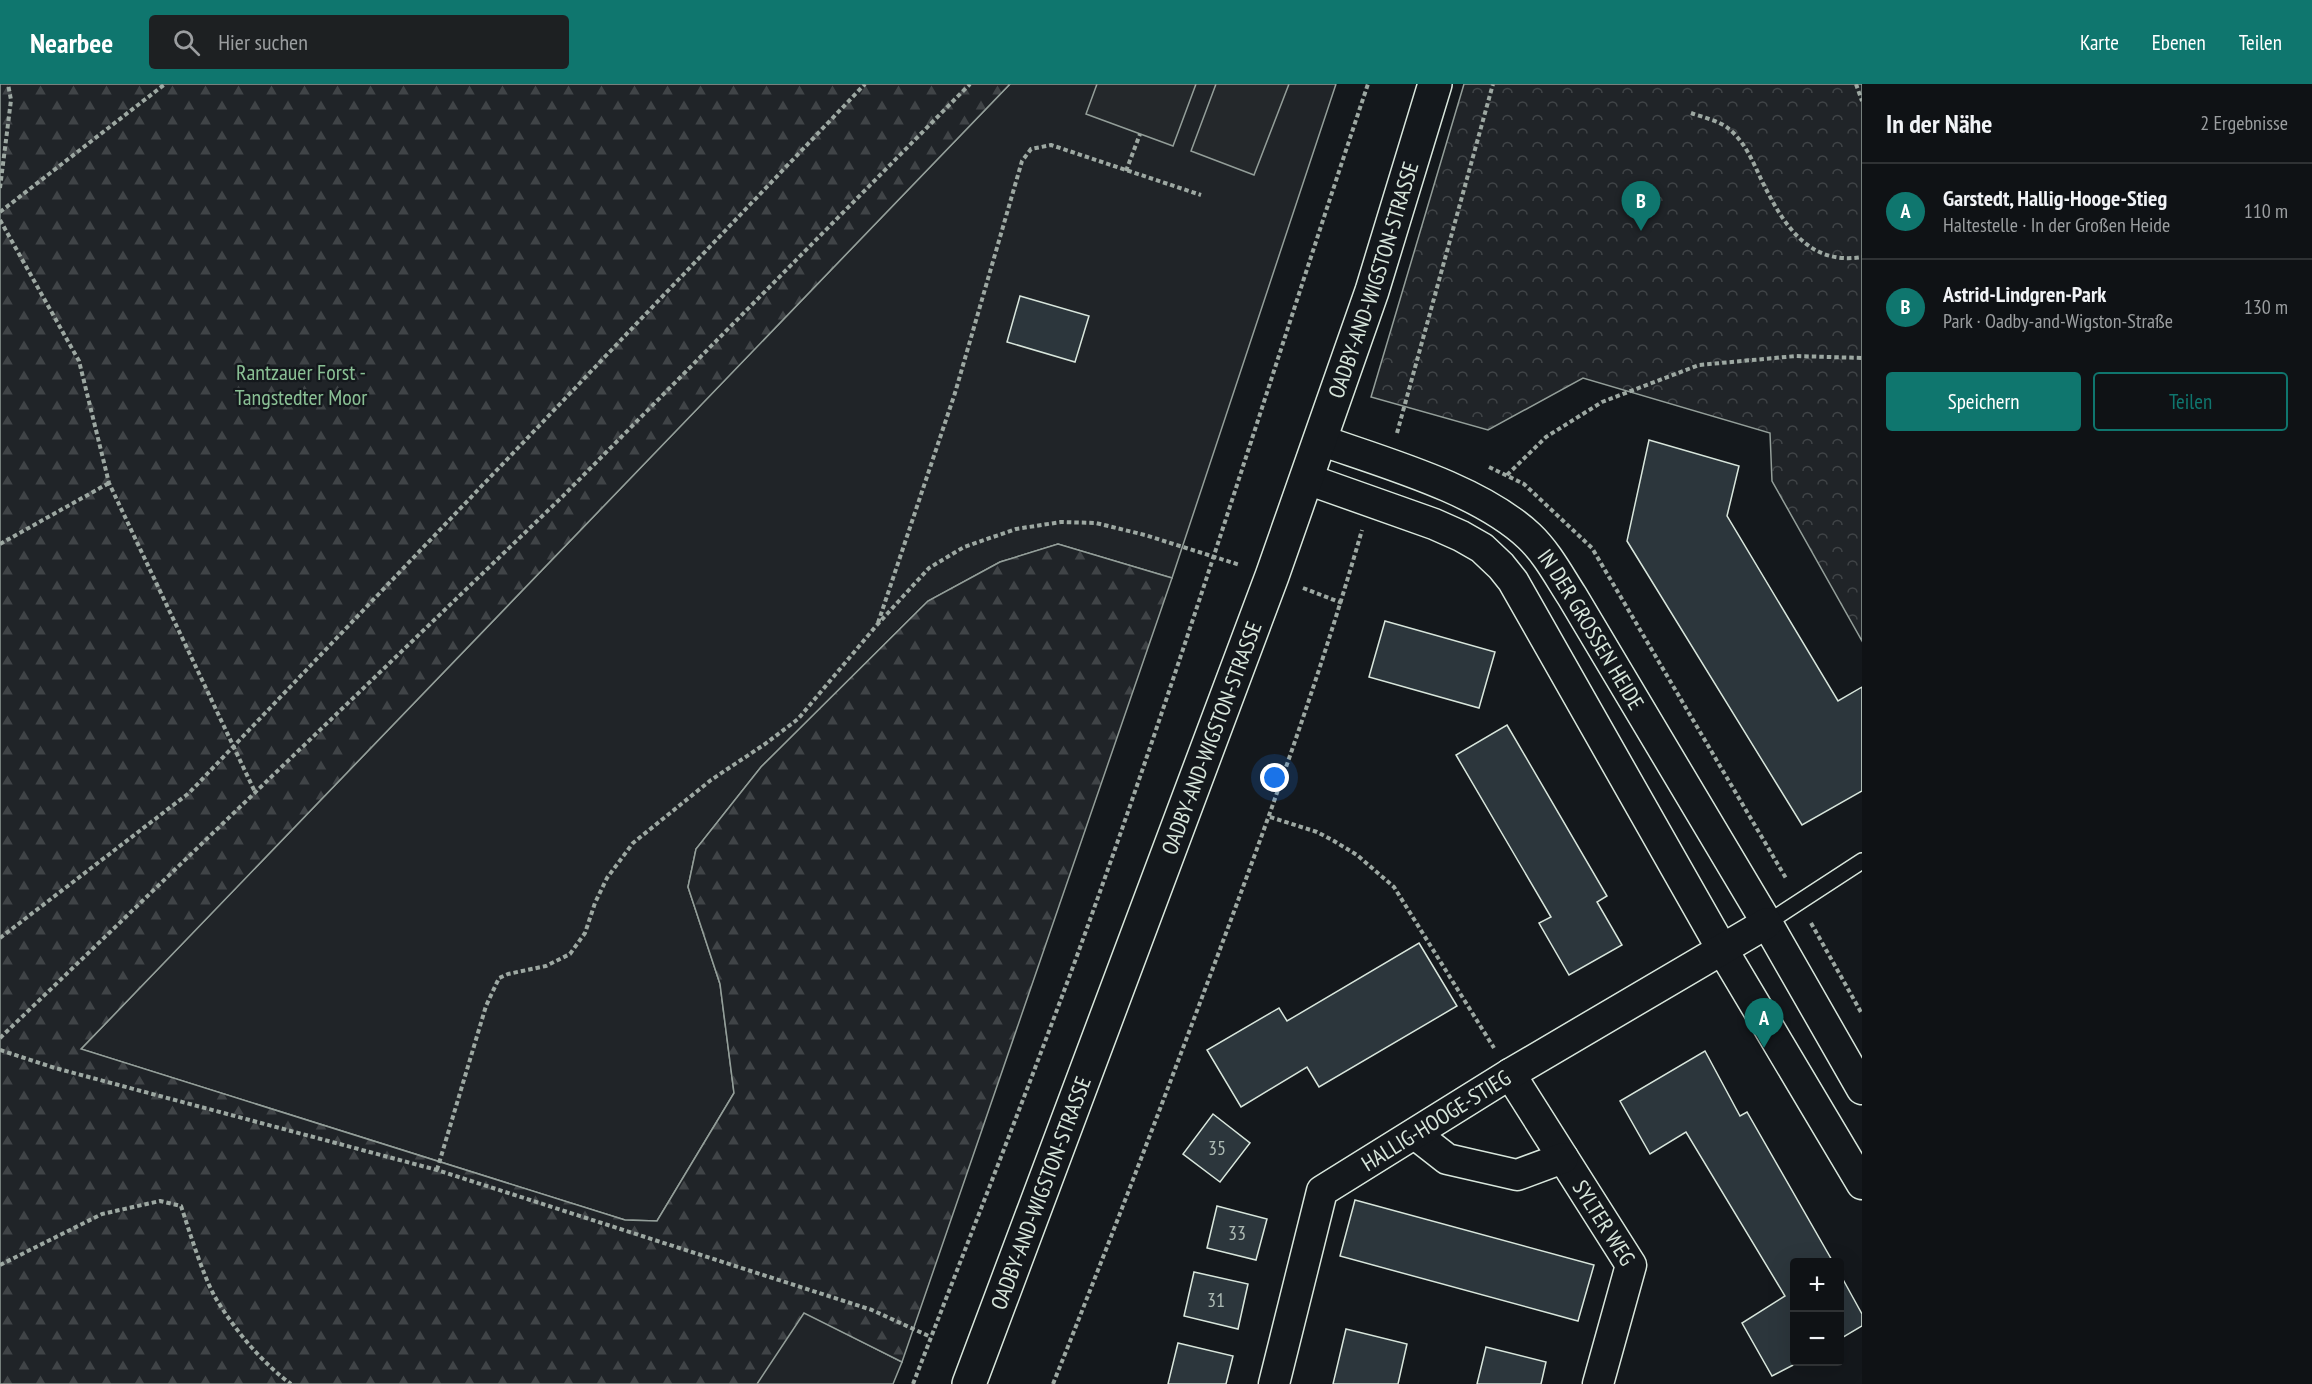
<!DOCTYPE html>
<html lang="de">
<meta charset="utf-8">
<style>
:root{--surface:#0f1215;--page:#1d2022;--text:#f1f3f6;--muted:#9b9ea0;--line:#2f3234;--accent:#0f766e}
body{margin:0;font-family:"PT Sans Narrow",sans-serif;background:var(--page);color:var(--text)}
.controls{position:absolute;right:18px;bottom:18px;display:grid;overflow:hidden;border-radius:6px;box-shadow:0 6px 24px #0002}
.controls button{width:54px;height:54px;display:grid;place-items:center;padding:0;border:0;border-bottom:2px solid var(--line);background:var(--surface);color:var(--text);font:30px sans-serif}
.you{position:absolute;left:1275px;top:694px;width:21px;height:21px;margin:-15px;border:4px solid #fff;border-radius:50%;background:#1a73e8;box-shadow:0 0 0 9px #1a73e833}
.badge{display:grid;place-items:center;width:39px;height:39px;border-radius:50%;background:var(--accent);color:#fff;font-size:20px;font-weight:700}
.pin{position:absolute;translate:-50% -50px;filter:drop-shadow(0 2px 3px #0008)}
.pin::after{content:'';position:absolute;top:32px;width:21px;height:18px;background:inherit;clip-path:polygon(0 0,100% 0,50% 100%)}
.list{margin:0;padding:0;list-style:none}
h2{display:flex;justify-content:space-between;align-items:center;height:78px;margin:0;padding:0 24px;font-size:26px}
h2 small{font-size:20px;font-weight:400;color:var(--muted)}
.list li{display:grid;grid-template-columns:39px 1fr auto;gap:18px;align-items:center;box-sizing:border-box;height:96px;padding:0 24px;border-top:2px solid var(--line)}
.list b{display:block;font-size:22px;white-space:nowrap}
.list p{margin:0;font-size:20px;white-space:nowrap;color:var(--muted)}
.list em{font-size:20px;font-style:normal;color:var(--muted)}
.actions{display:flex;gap:12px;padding:18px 24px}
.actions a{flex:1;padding:14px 0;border:2px solid var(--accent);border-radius:6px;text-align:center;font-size:21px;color:var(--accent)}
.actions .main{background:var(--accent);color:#fff}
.icon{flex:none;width:33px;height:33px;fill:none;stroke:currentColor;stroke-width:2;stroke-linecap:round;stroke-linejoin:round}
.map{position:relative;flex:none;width:1862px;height:1300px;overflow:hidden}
header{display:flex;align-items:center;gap:36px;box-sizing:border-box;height:84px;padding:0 30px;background:var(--accent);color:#fff}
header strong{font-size:28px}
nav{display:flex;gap:33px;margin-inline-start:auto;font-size:21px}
.search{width:420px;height:54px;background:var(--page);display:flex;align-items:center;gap:15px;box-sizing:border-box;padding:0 21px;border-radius:6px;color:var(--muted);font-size:22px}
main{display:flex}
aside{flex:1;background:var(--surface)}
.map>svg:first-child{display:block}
</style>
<header>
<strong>Nearbee</strong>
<div class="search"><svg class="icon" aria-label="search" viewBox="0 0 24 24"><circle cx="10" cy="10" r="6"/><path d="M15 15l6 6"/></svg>Hier suchen</div>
<nav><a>Karte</a><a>Ebenen</a><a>Teilen</a></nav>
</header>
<main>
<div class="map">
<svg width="1862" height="1300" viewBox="0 0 1862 1300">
<defs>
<pattern id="forest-firs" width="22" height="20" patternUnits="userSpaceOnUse" patternTransform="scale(1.5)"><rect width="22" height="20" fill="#202428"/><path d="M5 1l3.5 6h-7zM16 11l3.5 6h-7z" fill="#404447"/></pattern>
<pattern id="park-crowns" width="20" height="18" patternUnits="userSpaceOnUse" patternTransform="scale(1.5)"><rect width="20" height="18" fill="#202428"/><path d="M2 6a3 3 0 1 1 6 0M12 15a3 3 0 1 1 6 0" fill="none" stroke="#404447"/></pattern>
</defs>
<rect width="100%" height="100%" fill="#14181c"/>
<g fill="#202428" stroke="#939e99" stroke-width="1.5">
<path d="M 1010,0 L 1336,0 L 1172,494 L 1058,460 L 1000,478 L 928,517 L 761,683 L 696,765 L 688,803 L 720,900 L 734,1009 L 657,1137 L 625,1136 L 81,965 Z"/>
<path d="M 804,1228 L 902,1278 L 893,1300 L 755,1300 Z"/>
</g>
<path fill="url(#forest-firs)" stroke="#939e99" stroke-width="1.5" d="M 0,0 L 1010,0 L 81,965 L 625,1136 L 657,1137 L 734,1009 L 720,900 L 688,803 L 696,765 L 761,683 L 928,517 L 1000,478 L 1058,460 L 1172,494 L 902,1278 L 804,1229 L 757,1300 L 0,1300 Z"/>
<path fill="url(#park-crowns)" stroke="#939e99" stroke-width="1.5" d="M 1464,0 L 1862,0 L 1862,557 L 1772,397 L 1770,349 L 1583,294 L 1488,346 L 1371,313 Z"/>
<g fill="#24282b" stroke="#939e99" stroke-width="1.5">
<path d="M 1097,0 L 1196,0 L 1173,62 L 1086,30 Z"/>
<path d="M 1216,0 L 1289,0 L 1254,91 L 1191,67 Z"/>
</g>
<g fill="#2c363c" stroke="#d8e6dc" stroke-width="1.5">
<path d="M 1020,212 L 1089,232 L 1075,278 L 1007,258 Z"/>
<path d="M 1649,356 L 1739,382 L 1727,432 L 1838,617 L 1862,603 L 1862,707 L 1802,741 L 1627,457 Z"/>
<path d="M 1385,537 L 1495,568 L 1479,624 L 1369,593 Z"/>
<path d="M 1507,641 L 1607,812 L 1597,818 L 1622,861 L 1569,891 L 1539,839 L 1551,833 L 1456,671 Z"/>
<path d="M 1419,859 L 1457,922 L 1319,1003 L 1307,983 L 1241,1023 L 1207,966 L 1279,924 L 1287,937 Z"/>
<path d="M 1705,967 L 1740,1032 L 1747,1028 L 1833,1178 L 1794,1178 L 1794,1278 L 1799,1278 L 1772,1292 L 1742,1239 L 1785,1212 L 1686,1048 L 1650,1070 L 1620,1017 Z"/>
<path d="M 1213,1030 L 1250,1059 L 1220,1098 L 1183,1070 Z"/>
<path d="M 1355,1116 L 1594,1181 L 1578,1237 L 1340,1172 Z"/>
<path d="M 1217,1122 L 1267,1135 L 1256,1176 L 1207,1164 Z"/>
<path d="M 1194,1188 L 1248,1200 L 1238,1245 L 1184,1232 Z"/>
<path d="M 1840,1190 L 1862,1230 L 1862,1242 L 1840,1255 Z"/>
<path d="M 1346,1245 L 1407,1260 L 1398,1300 L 1333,1300 Z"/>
<path d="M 1178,1259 L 1233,1272 L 1226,1300 L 1168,1300 Z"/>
<path d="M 1486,1263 L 1546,1278 L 1541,1300 L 1477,1300 Z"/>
</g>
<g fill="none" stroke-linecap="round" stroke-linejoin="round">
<g stroke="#d8e6dc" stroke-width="18">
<path id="service" d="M 1767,839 L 1862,777"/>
</g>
<g stroke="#d8e6dc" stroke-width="33">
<g id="minor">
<path id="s1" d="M 1320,356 C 1385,379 1479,405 1529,452 C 1547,469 1559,492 1572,512 L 1767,839 L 1862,1005"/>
<path d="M 1307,395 L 1434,440 L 1461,452 L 1482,464 L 1501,482 L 1513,497 L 1722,865 L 1862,1100"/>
<path id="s2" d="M 1510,990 L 1631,1181 L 1598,1300"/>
<path d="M 1415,1050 L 1447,1075 L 1517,1091 L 1563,1074"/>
<path id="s3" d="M 1274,1300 L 1322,1107 L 1510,990 L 1767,839"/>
</g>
</g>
<g stroke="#d8e6dc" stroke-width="36">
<g id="secondary">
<path id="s4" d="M 969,1300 L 1272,492 L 1372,207 L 1435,0"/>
</g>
</g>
<g stroke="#9da8a2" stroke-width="4" stroke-dasharray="4.5 3" stroke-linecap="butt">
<path d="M 1856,0 L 1862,17"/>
<path d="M 1691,29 C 1702,33 1720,37 1729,45 C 1745,58 1753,78 1761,95 C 1782,138 1807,182 1862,173"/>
<path d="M 1126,87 L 1140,50"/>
<path d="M 0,104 L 11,16 L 8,0"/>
<path d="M 0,128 L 165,0"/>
<path d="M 0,136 L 79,277 L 109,399 L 255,708"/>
<path d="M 1397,349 L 1493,0"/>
<path d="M 1489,383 L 1524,400 L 1592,464 L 1787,796"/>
<path d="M 1507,391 L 1546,353 L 1602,318 L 1699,281 L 1796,272 L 1862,274"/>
<path d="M 0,460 L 109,399"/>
<path d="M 1303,504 L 1342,519"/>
<path d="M 878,539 L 955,309 L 1022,77 L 1031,65 L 1051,61 L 1201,111"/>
<path d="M 1270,733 L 1317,748 L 1334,757 L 1357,771 L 1394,803 L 1494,964"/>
<path d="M 1811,839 L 1862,930"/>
<path d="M 0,854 L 189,709 L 865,0"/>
<path d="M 0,954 L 562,413 L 970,0"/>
<path d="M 0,966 L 55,984 L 437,1086 L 872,1226 L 931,1253"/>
<path d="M 437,1086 L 486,922 L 499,894 L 508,890 L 546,882 L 570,870 L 585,849 L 595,819 L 607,794 L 633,759 L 711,696 L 765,660 L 798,635 L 876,542 L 929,484 L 964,463 L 1016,445 L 1061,438 L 1096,439 L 1145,451 L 1240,481"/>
<path d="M 0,1181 L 102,1130 L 160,1117 L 181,1122 C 190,1149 202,1189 215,1213 C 234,1245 261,1278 291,1300"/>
<path d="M 913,1300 C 967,1160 1022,1021 1074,880 C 1180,589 1270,293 1368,0"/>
<path d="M 1053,1300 C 1105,1170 1155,1039 1204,908 C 1261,756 1317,603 1362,446"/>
</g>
<use href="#service" stroke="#14181c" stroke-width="15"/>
<use href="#minor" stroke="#14181c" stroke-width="30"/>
<use href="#secondary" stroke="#14181c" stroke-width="33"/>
</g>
<g text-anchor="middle" stroke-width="4.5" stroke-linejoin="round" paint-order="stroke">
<g font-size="20" fill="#adbab4">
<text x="1217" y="1071">35</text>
<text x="1237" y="1156">33</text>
<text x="1216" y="1223">31</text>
</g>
<g font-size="22" fill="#d8e6dc" stroke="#14181c">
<text dy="8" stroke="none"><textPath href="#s4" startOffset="1176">OADBY-AND-WIGSTON-STRASSE</textPath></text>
<text dy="8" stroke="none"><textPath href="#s1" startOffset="344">IN DER GROSSEN HEIDE</textPath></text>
<text dy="8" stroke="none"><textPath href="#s4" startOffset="690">OADBY-AND-WIGSTON-STRASSE</textPath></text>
<text dy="8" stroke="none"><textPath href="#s3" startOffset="333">HALLIG-HOOGE-STIEG</textPath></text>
<text dy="8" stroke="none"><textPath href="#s4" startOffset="204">OADBY-AND-WIGSTON-STRASSE</textPath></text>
<text dy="8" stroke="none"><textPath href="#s2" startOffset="176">SYLTER WEG</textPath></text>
</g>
<g font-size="22" fill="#8ac095" stroke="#14181c">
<text x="301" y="296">Rantzauer Forst -<tspan x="301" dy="25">Tangstedter Moor</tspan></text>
</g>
</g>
</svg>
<div class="controls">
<button>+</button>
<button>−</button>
</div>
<div class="you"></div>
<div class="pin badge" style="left:1764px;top:964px">A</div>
<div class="pin badge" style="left:1641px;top:147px">B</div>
</div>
<aside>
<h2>In der Nähe<small>2 Ergebnisse</small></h2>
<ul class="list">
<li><span class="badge">A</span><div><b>Garstedt, Hallig-Hooge-Stieg</b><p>Haltestelle · In der Großen Heide</p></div><em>110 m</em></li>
<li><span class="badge">B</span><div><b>Astrid-Lindgren-Park</b><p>Park · Oadby-and-Wigston-Straße</p></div><em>130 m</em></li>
</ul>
<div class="actions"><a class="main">Speichern</a><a>Teilen</a></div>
</aside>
</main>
